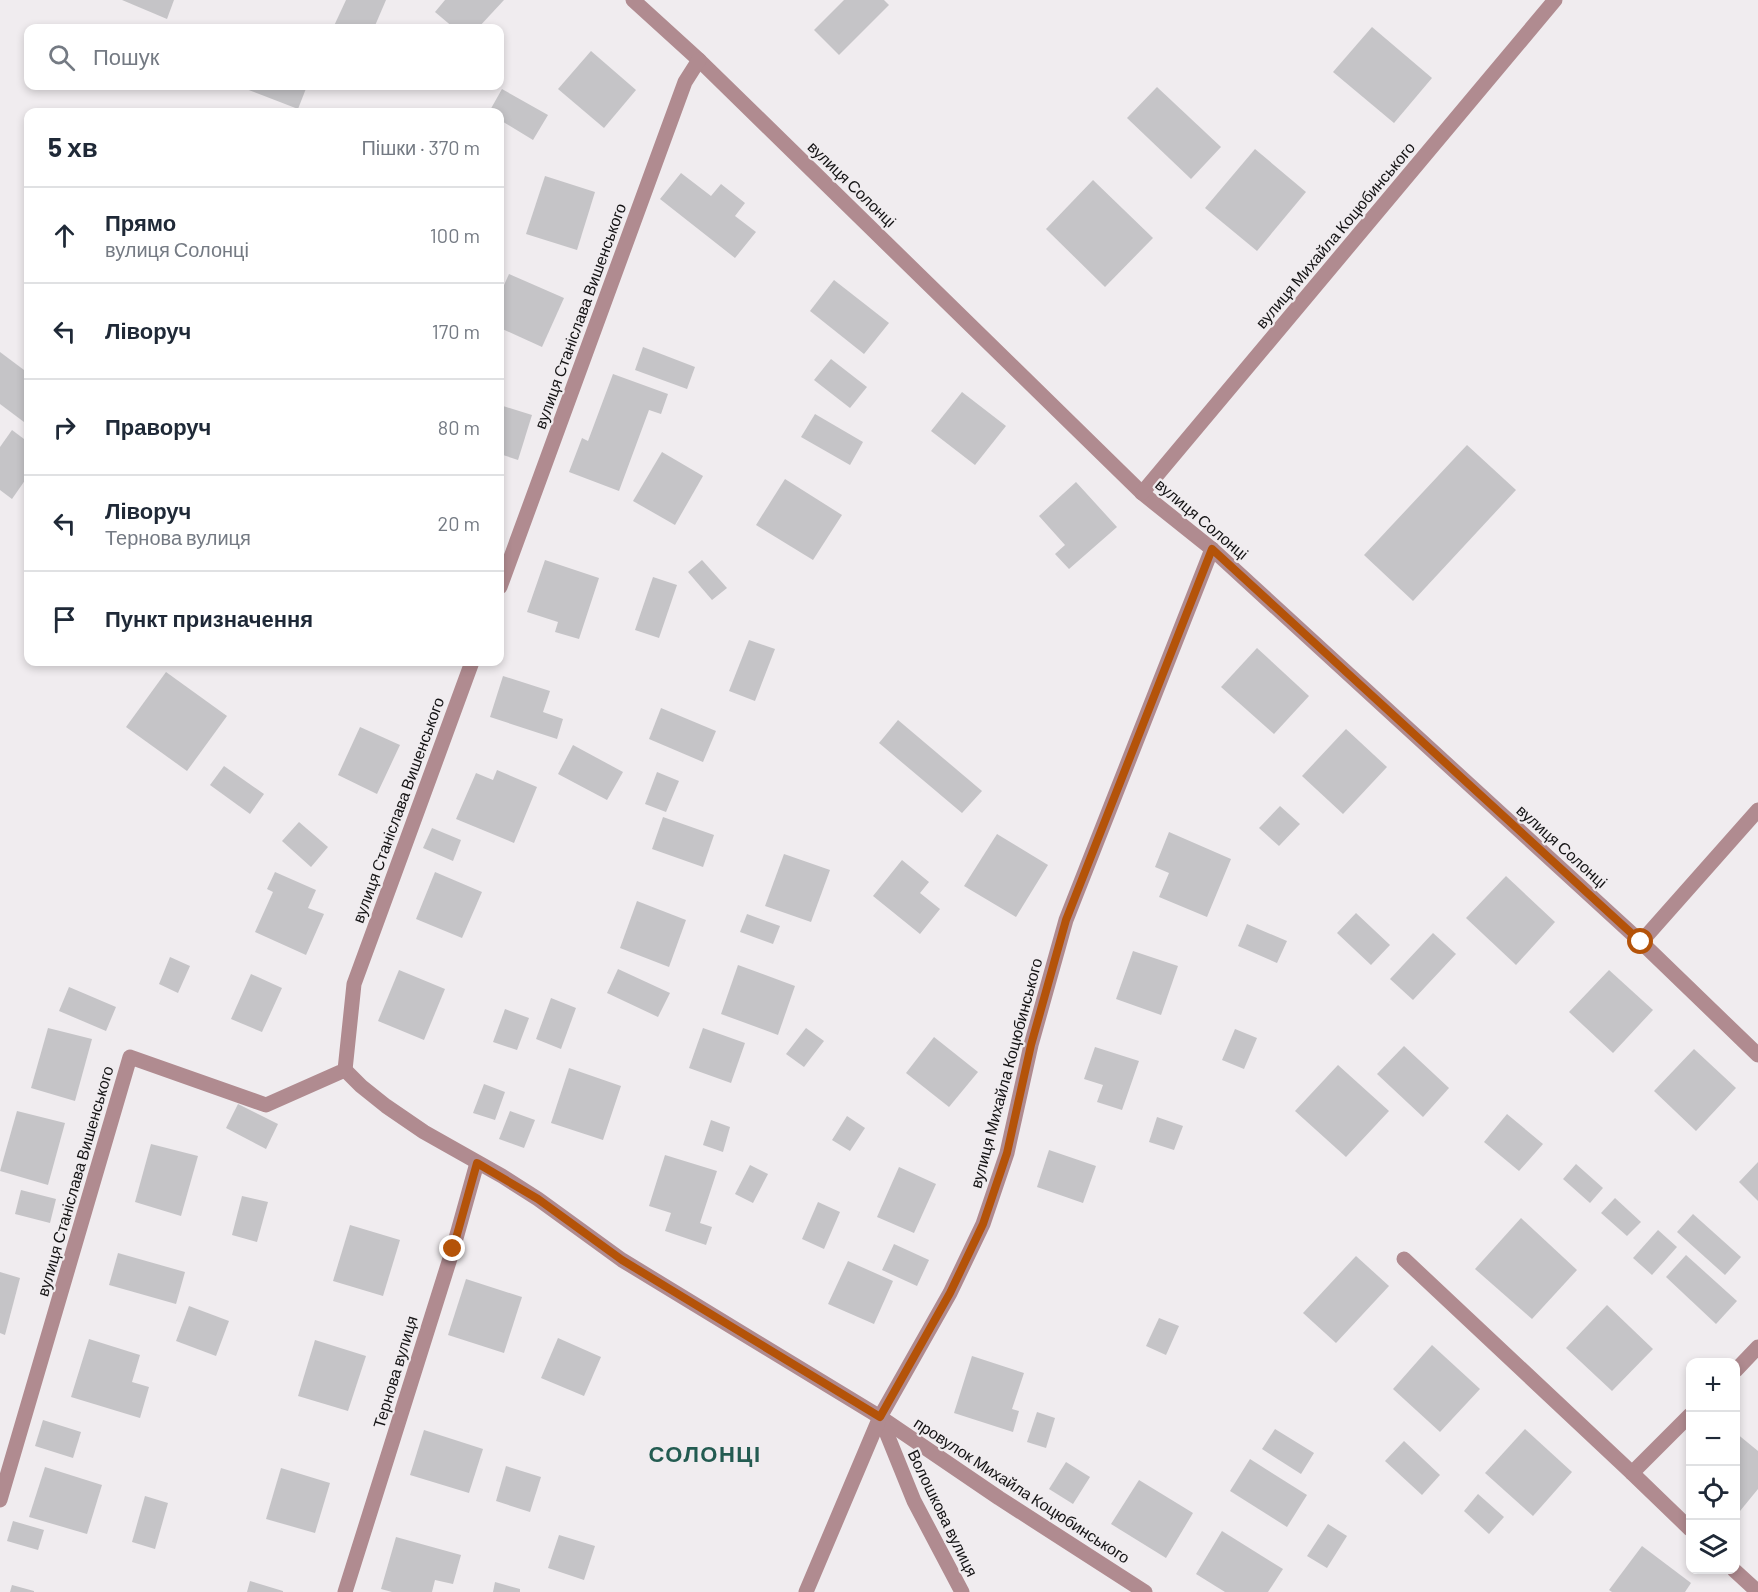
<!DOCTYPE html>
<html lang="uk">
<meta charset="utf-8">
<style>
:root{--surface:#fff;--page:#f6f6f7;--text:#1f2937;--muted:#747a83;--line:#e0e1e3}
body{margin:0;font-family:Barlow,sans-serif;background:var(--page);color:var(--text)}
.controls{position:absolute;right:18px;bottom:18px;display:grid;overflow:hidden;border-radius:12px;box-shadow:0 3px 9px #0003}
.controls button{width:54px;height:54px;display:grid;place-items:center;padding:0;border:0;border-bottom:2px solid var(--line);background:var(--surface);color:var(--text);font:30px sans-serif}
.stop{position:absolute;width:18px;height:18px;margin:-14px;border:4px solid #b45309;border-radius:50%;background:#fff}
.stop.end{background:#b45309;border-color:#fff;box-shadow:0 2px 6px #0008}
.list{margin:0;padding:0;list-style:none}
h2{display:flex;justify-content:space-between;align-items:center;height:78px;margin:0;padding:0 24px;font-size:26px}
h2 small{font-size:20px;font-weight:400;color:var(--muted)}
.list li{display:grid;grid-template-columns:39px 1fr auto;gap:18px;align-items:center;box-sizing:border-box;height:96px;padding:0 24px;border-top:2px solid var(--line)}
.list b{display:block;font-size:22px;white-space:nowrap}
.list p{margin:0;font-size:20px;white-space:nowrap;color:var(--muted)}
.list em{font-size:20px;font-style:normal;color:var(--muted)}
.icon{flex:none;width:33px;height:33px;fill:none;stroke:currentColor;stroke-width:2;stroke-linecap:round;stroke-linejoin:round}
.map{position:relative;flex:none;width:1758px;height:1592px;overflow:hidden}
.search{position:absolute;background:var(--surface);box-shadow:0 3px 9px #0003;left:24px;top:24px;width:480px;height:66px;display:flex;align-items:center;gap:15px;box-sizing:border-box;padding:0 21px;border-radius:12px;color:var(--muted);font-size:22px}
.panel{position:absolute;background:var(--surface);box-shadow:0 3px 9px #0003;left:24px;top:108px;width:480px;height:558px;border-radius:12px}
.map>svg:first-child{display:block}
</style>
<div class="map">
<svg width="1758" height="1592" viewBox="0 0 1758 1592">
<rect width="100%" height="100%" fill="#f0ecef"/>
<g fill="#c5c4c7">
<path d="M 122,0 L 174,0 L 167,19 Z"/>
<path d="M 346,0 L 386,0 L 374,28 L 333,28 Z"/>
<path d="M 445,0 L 504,0 L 478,28 L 454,28 L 435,12 Z"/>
<path d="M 844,0 L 884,0 L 889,5 L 839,55 L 814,30 Z"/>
<path d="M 1372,27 L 1432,78 L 1394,123 L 1333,72 Z"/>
<path d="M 591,51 L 636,90 L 604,128 L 558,89 Z"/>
<path d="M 248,86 L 307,86 L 298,109 L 246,89 Z"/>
<path d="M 1157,87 L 1221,147 L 1191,179 L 1127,118 Z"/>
<path d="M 502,89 L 548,115 L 533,140 L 500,120 L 500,112 L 489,112 Z"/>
<path d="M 1255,149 L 1306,192 L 1257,251 L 1205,208 Z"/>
<path d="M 681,173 L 711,196 L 721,184 L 745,203 L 735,216 L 756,232 L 735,258 L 660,199 Z"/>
<path d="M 545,176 L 595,192 L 577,250 L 526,234 Z"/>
<path d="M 1093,180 L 1153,238 L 1105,287 L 1046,229 Z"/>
<path d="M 509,274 L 564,298 L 542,347 L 500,328 L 500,294 Z"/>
<path d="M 834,280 L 889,323 L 864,354 L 810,311 Z"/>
<path d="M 643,347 L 695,367 L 687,389 L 635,370 Z"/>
<path d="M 0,352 L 28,373 L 28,425 L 0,404 Z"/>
<path d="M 831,359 L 867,387 L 850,408 L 814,380 Z"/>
<path d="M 613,374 L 668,394 L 661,414 L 649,410 L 619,491 L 569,472 L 582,438 L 588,441 Z"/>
<path d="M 962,392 L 1006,426 L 975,465 L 931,431 Z"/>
<path d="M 500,405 L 532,415 L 518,460 L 500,454 Z"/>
<path d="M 815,414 L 863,442 L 850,465 L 801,437 Z"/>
<path d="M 12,430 L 28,442 L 28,476 L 12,499 L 0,490 L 0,447 Z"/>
<path d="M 1467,445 L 1516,490 L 1413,601 L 1364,555 Z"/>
<path d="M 662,452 L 703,476 L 675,525 L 633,501 Z"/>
<path d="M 785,479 L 842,515 L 813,560 L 756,525 Z"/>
<path d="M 1076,482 L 1117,527 L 1069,569 L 1055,554 L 1065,545 L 1039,516 Z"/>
<path d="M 545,560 L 599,578 L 579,639 L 555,632 L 558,622 L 527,612 Z"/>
<path d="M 702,560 L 727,588 L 712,600 L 688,572 Z"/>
<path d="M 653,577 L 677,585 L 659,638 L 635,630 Z"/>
<path d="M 749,640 L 775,649 L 755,701 L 729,691 Z"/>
<path d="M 1257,648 L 1309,696 L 1274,734 L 1221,687 Z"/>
<path d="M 166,672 L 227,716 L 187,771 L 126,727 Z"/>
<path d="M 503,676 L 550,691 L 543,712 L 563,719 L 557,739 L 490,717 Z"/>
<path d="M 661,708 L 716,731 L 703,762 L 649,739 Z"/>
<path d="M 898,720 L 982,791 L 962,813 L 879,743 Z"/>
<path d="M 360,727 L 400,745 L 377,794 L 338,775 Z"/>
<path d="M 1346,729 L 1387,767 L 1343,814 L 1302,776 Z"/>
<path d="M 573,745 L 623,772 L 607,800 L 558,774 Z"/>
<path d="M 224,766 L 264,794 L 250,814 L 210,785 Z"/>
<path d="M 497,770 L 537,787 L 514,843 L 456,819 L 476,773 L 493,780 Z"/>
<path d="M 657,772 L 679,781 L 666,812 L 645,804 Z"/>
<path d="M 1280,806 L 1300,824 L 1279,846 L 1259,828 Z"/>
<path d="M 663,817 L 714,835 L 703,867 L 652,849 Z"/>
<path d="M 299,822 L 328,847 L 311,867 L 282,841 Z"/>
<path d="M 432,828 L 461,840 L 453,861 L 423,848 Z"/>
<path d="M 1169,832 L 1231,859 L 1207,917 L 1159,897 L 1169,873 L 1155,867 Z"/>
<path d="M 997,834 L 1048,865 L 1016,917 L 964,886 Z"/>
<path d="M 784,854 L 830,870 L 811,922 L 765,906 Z"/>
<path d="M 902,860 L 929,882 L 920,893 L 940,909 L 920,934 L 873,896 Z"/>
<path d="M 275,872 L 316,890 L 308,908 L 324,914 L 306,955 L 255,932 L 273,892 L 267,889 Z"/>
<path d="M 435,872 L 482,892 L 462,938 L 416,919 Z"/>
<path d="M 1506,876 L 1555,922 L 1516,965 L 1466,918 Z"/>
<path d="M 637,901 L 686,920 L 669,967 L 620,948 Z"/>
<path d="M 1356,913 L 1390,945 L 1371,965 L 1337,933 Z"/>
<path d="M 747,914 L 780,926 L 773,944 L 740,932 Z"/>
<path d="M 1247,924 L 1287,941 L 1277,963 L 1238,946 Z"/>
<path d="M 1433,933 L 1456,954 L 1413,1000 L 1390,979 Z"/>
<path d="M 1133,951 L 1178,966 L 1161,1015 L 1116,999 Z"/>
<path d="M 170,957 L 190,966 L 178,993 L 159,984 Z"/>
<path d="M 738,965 L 795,986 L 778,1035 L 721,1014 Z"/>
<path d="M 618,969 L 670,993 L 658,1017 L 607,993 Z"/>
<path d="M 399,970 L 445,989 L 424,1040 L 378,1021 Z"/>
<path d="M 1609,970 L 1653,1010 L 1613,1053 L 1569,1012 Z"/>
<path d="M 251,974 L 282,988 L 262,1032 L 231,1019 Z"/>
<path d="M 69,987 L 116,1007 L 106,1031 L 59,1011 Z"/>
<path d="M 551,998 L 576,1008 L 561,1049 L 536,1039 Z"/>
<path d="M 505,1009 L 529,1018 L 517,1050 L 493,1042 Z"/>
<path d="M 48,1028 L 92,1039 L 75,1101 L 31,1088 Z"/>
<path d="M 703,1028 L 745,1043 L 731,1083 L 689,1068 Z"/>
<path d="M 806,1028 L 824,1041 L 804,1067 L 786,1054 Z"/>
<path d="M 1235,1029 L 1257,1038 L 1244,1069 L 1222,1060 Z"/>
<path d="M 934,1037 L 978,1072 L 949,1107 L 906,1073 Z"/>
<path d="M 1404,1046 L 1449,1088 L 1423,1117 L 1377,1074 Z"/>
<path d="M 1095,1047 L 1139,1061 L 1122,1110 L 1097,1102 L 1103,1085 L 1084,1079 Z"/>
<path d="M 1694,1049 L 1736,1088 L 1696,1131 L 1654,1091 Z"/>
<path d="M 1338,1065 L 1389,1111 L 1346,1157 L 1295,1111 Z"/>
<path d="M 569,1068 L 621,1086 L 603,1140 L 551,1123 Z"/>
<path d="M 484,1084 L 505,1092 L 495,1120 L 473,1113 Z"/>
<path d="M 238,1104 L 278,1124 L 266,1149 L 226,1128 Z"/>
<path d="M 17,1111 L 65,1123 L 48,1185 L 0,1171 Z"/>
<path d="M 510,1111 L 535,1120 L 524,1148 L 499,1139 Z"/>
<path d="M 1507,1114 L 1543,1144 L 1519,1171 L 1484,1142 Z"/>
<path d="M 847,1116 L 865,1128 L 850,1151 L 832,1140 Z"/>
<path d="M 1157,1117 L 1183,1126 L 1174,1150 L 1149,1142 Z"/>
<path d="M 711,1120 L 730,1127 L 723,1152 L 703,1145 Z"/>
<path d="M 151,1144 L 198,1156 L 181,1216 L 135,1202 Z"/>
<path d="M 1049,1150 L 1096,1166 L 1083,1203 L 1037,1187 Z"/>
<path d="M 665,1155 L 717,1171 L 700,1223 L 712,1227 L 706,1245 L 665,1231 L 671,1213 L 649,1206 Z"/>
<path d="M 1758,1162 L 1758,1201 L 1739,1182 Z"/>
<path d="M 1576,1164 L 1603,1188 L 1590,1203 L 1563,1179 Z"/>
<path d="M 750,1165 L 768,1174 L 753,1203 L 735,1194 Z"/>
<path d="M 899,1167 L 936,1184 L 914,1233 L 877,1217 Z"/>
<path d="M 21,1190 L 56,1199 L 50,1223 L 15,1214 Z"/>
<path d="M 242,1196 L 268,1202 L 257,1242 L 232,1235 Z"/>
<path d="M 1615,1198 L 1641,1222 L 1627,1236 L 1601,1213 Z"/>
<path d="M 818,1202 L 840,1212 L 824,1249 L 802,1239 Z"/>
<path d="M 1693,1214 L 1741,1257 L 1725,1275 L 1677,1232 Z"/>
<path d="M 1521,1218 L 1577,1270 L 1532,1319 L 1475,1269 Z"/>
<path d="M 350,1225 L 400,1240 L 383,1296 L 333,1281 Z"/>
<path d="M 1658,1230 L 1677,1247 L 1652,1275 L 1633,1258 Z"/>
<path d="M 894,1244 L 929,1260 L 917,1286 L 882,1270 Z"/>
<path d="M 118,1253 L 185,1272 L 176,1304 L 109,1285 Z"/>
<path d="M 1686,1255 L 1737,1301 L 1716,1324 L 1666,1277 Z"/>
<path d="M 1356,1256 L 1389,1286 L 1336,1343 L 1303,1313 Z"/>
<path d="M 848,1261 L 893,1281 L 874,1324 L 828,1304 Z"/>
<path d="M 0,1272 L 20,1278 L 5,1335 L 0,1333 Z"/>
<path d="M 466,1279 L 522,1297 L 504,1353 L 448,1335 Z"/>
<path d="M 1607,1305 L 1653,1349 L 1612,1391 L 1566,1348 Z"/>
<path d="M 189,1306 L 229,1321 L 216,1356 L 176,1341 Z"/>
<path d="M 1159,1318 L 1179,1326 L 1166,1355 L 1146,1346 Z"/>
<path d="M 558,1338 L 601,1357 L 584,1396 L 541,1378 Z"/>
<path d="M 89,1339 L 140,1355 L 132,1382 L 149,1387 L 140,1418 L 71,1397 Z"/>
<path d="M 315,1340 L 366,1356 L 348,1411 L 298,1396 Z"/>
<path d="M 1432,1345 L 1480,1389 L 1440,1432 L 1393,1389 Z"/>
<path d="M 972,1356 L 1024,1373 L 1012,1409 L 1019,1411 L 1013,1432 L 954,1413 Z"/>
<path d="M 1037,1412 L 1055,1418 L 1046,1448 L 1027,1442 Z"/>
<path d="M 43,1420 L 81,1432 L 73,1458 L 35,1446 Z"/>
<path d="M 1275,1429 L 1314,1453 L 1301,1474 L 1262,1449 Z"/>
<path d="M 1525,1429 L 1572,1472 L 1533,1516 L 1485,1473 Z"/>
<path d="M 424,1430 L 483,1449 L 469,1493 L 410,1475 Z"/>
<path d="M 1736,1433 L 1758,1451 L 1758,1489 L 1740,1511 L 1736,1507 Z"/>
<path d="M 1404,1441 L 1440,1475 L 1422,1495 L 1385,1461 Z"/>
<path d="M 1250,1459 L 1307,1495 L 1287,1527 L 1230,1491 Z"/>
<path d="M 1066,1462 L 1090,1477 L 1073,1504 L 1049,1489 Z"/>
<path d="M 506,1466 L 541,1477 L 530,1512 L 496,1501 Z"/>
<path d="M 45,1467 L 102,1485 L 87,1534 L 29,1517 Z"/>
<path d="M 281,1468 L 330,1483 L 315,1533 L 266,1519 Z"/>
<path d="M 1139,1480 L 1193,1513 L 1166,1558 L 1111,1524 Z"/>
<path d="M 1478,1494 L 1504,1517 L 1489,1534 L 1464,1511 Z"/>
<path d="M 145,1496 L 168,1503 L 155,1549 L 132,1542 Z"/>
<path d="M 13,1521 L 44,1530 L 38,1550 L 7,1541 Z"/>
<path d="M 1328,1524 L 1347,1536 L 1327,1568 L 1307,1556 Z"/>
<path d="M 1222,1531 L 1283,1569 L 1268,1592 L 1225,1592 L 1196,1574 Z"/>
<path d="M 559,1535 L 595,1546 L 584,1580 L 548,1568 Z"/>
<path d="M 396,1537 L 461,1555 L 453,1584 L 435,1580 L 432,1592 L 392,1592 L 381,1589 Z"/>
<path d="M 1642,1546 L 1691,1583 L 1685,1592 L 1612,1592 L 1609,1590 Z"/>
<path d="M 250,1581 L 283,1591 L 283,1592 L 247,1592 Z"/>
<path d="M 495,1582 L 520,1589 L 520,1592 L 493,1592 Z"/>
<path d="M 12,1585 L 34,1591 L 34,1592 L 10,1592 Z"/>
</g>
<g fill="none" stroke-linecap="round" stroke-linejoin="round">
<g stroke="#b08b90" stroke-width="15">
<path d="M 1404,1259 L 1632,1473 L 1690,1415"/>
<path d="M 1736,1370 L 1758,1347"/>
<path d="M 1632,1473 L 1690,1529"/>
<path d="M 1734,1570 L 1758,1592"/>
</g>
<g stroke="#b08b90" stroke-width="15">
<path d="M 633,0 L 699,60 L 1142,493 L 1212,549 L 1641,942 L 1758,1055"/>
<path d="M 1142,493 L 1555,0"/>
<path d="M 500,587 L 685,82 L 699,60"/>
<path d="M 1641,942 L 1758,810"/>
<path d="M 345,1070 L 361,1086 L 386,1106 L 424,1132 L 502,1176 L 538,1199 L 622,1260 L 880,1417 L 999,1498 L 1145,1592"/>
<path d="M 880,1417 L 914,1501 L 962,1592"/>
<path d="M 0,1500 L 130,1057 L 266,1105 L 345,1070 L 354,984 L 472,662"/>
<path d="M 345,1592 L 453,1249 L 477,1163"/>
<path d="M 806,1592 L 880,1417 L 950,1293 L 983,1224 L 1007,1153 L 1031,1045 L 1066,920 L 1212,549"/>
</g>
</g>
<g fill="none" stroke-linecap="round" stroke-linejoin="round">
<path stroke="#b45309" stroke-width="8" d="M 453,1249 L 477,1163 L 538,1199 L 622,1260 L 880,1417 L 950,1293 L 983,1224 L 1007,1153 L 1031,1045 L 1066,920 L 1212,549 L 1641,942"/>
</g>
<g text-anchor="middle" stroke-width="4.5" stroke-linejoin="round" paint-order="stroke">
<g font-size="16" fill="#141314" stroke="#f0ecef">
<text transform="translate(852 184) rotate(44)" y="6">вулиця Солонці</text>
<text transform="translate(1335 235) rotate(-50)" y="6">вулиця Михайла Коцюбинського</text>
<text transform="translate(580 316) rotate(-70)" y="6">вулиця Станіслава Вишенського</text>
<text transform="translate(1202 519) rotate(40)" y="6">вулиця Солонці</text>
<text transform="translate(398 810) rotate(-70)" y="6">вулиця Станіслава Вишенського</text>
<text transform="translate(1562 846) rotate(42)" y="6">вулиця Солонці</text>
<text transform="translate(1006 1073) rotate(-75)" y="6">вулиця Михайла Коцюбинського</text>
<text transform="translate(75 1181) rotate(-74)" y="6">вулиця Станіслава Вишенського</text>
<text transform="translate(395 1372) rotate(-73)" y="6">Тернова вулиця</text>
<text transform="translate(1022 1490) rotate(33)" y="6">провулок Михайла Коцюбинського</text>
<text transform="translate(943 1513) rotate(64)" y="6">Волошкова вулиця</text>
</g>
<g font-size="22" font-weight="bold" letter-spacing="1.5" fill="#235b51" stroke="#f0ecef">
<text x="705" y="1462">СОЛОНЦІ</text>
</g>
</g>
</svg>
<div class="controls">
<button>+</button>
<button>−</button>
<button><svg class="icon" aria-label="locate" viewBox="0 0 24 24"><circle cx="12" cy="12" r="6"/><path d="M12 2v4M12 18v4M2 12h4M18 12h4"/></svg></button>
<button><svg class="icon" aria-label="layers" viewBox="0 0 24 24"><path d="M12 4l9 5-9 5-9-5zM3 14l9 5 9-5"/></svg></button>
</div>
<div class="stop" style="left:1641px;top:942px"></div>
<div class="stop end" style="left:453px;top:1249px"></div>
<div class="search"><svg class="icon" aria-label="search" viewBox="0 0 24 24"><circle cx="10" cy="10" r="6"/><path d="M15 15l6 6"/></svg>Пошук</div>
<section class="panel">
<h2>5 хв<small>Пішки · 370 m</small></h2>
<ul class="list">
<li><svg class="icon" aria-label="ahead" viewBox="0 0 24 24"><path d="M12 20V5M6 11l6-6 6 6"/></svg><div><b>Прямо</b><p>вулиця Солонці</p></div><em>100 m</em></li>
<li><svg class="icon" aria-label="left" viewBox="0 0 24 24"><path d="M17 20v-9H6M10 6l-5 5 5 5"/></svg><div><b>Ліворуч</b></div><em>170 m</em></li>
<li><svg class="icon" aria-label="right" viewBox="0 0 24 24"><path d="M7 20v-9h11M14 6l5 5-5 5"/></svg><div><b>Праворуч</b></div><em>80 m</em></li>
<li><svg class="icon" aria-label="left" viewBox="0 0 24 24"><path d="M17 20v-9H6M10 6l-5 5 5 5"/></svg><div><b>Ліворуч</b><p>Тернова вулиця</p></div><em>20 m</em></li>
<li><svg class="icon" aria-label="arrive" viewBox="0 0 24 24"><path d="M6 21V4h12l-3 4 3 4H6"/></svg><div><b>Пункт призначення</b></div></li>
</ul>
</section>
</div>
